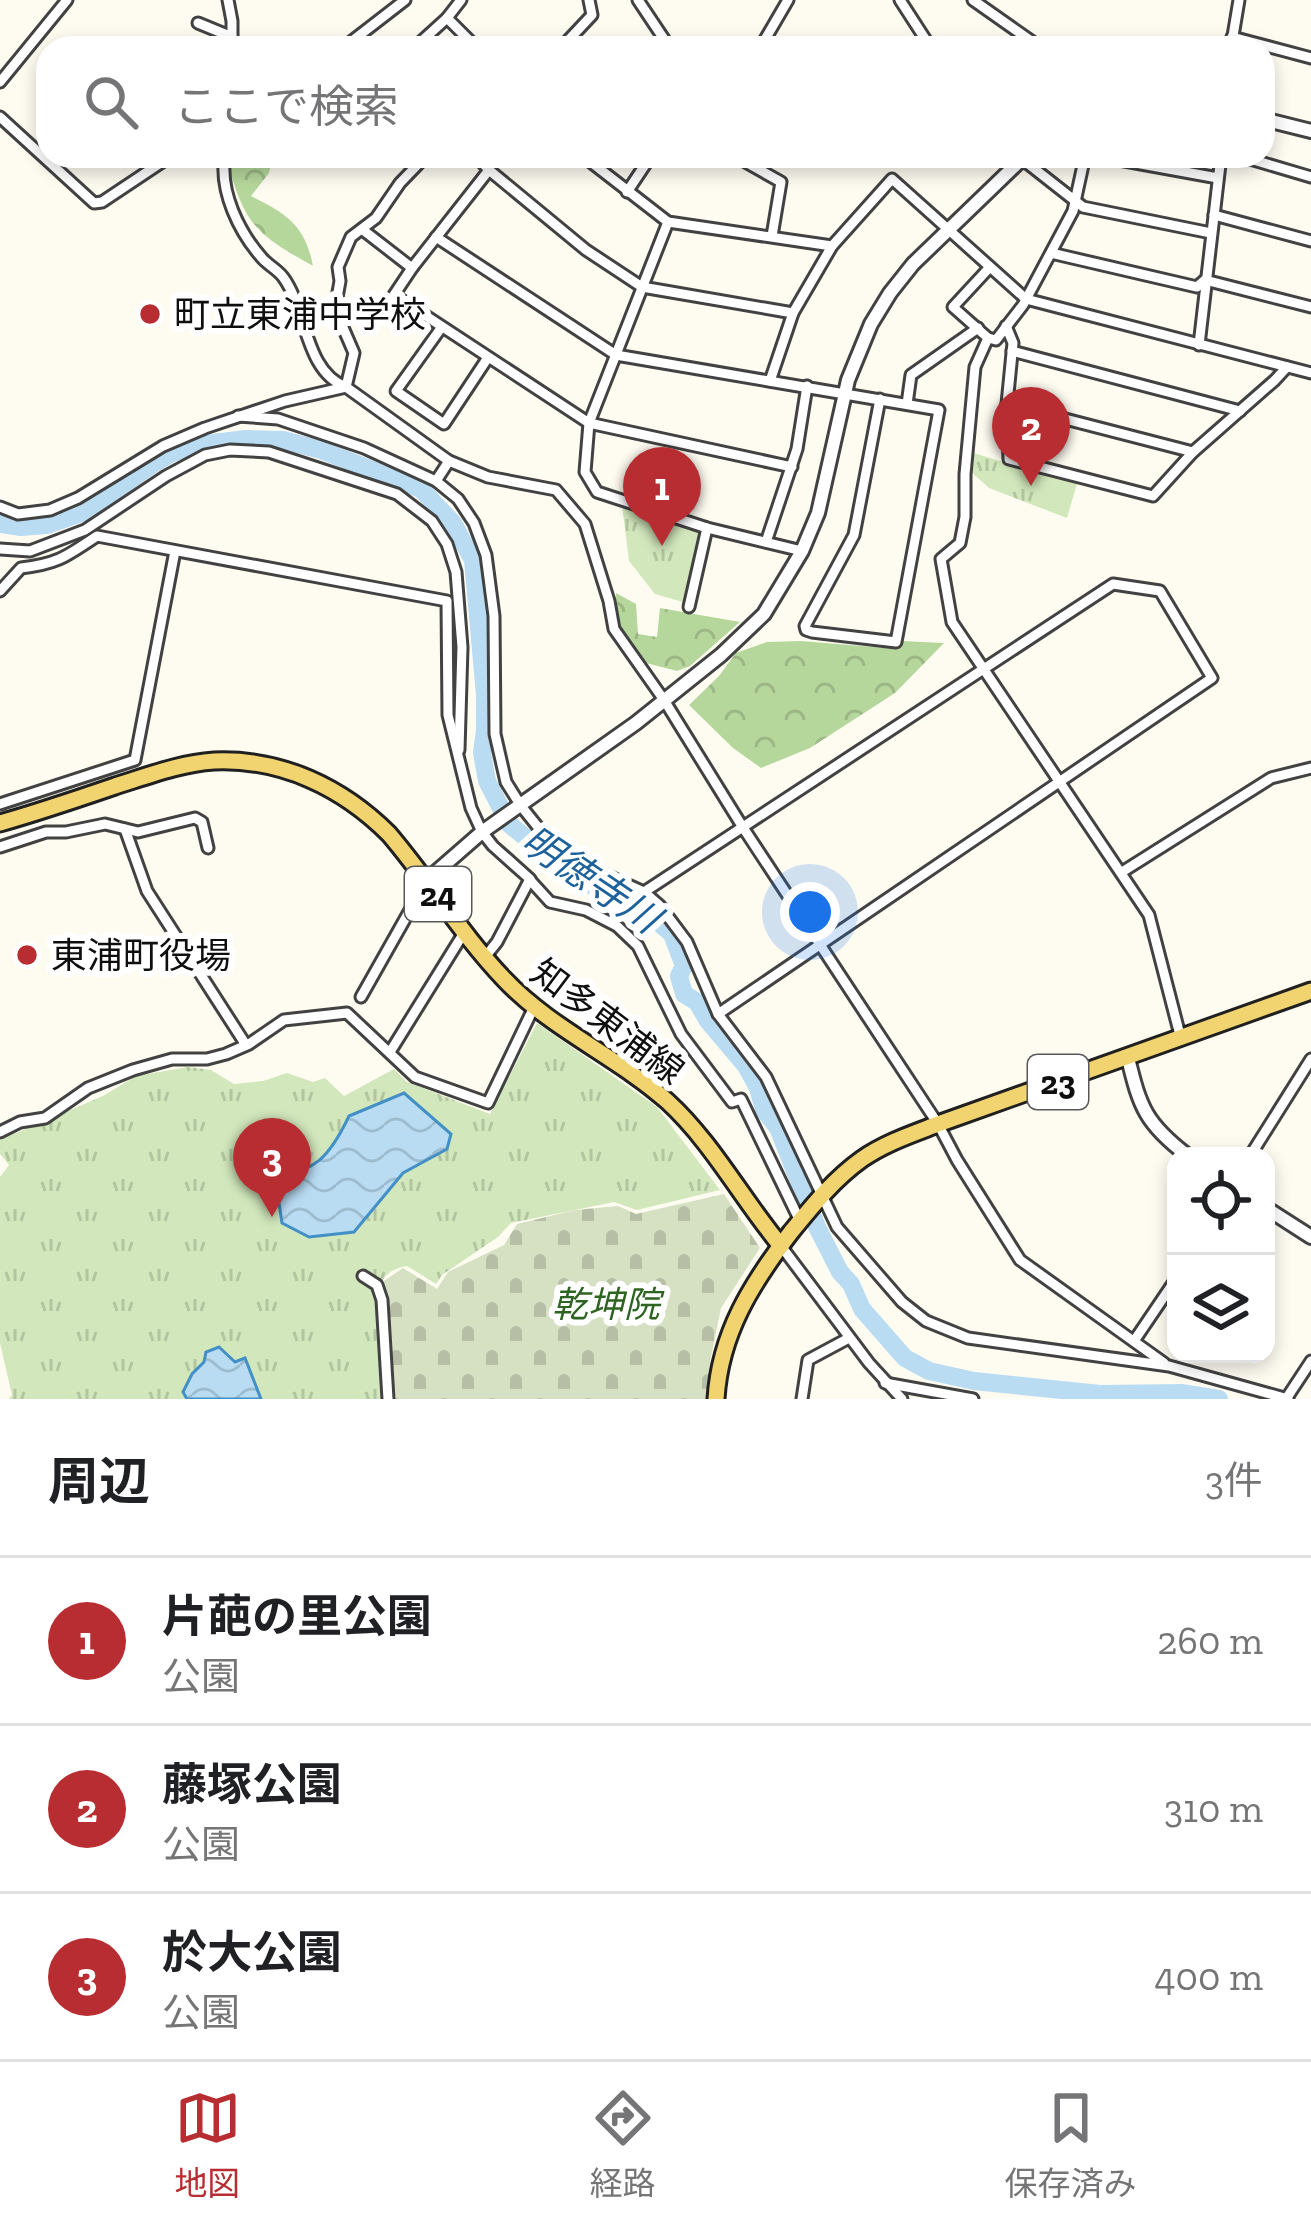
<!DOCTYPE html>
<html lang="ja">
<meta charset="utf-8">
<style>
:root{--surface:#fff;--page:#f2f2f2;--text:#202124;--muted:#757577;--line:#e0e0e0;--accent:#b82d31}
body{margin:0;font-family:"Zilla Slab","Noto Sans JP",serif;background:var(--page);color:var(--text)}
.controls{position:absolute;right:36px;bottom:36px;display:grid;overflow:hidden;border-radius:24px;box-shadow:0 6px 18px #0003}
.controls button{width:108px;height:108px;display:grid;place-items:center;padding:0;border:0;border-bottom:3px solid var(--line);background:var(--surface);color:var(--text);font:60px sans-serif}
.you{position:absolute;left:810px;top:912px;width:42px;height:42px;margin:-30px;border:9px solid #fff;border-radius:50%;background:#1a73e8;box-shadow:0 0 0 18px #1a73e833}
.badge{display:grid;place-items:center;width:78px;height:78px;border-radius:50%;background:var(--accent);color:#fff;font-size:39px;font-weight:700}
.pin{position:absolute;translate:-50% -99px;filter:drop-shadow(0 3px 6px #0008)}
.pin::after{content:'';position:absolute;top:63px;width:42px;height:36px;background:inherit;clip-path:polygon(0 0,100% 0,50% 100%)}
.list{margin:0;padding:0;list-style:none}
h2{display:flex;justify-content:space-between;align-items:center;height:156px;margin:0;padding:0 48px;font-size:51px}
h2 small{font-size:39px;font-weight:400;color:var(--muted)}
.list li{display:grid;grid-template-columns:78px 1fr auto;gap:36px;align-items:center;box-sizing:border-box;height:168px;padding:0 48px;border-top:3px solid var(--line)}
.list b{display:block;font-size:45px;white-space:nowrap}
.list p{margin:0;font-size:39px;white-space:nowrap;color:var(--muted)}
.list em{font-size:39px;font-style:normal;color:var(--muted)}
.icon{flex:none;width:66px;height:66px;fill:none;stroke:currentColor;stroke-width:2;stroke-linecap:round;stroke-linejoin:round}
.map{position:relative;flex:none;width:1311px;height:1399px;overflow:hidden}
.search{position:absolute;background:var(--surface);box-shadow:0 6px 18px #0003;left:36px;right:36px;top:36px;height:132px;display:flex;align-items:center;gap:30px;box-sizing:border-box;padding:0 42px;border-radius:36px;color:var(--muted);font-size:45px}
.sheet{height:660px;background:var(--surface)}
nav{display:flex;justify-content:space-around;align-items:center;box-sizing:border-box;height:168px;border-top:3px solid var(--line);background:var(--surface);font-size:33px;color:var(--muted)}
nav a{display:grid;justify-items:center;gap:6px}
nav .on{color:var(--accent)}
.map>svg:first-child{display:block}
</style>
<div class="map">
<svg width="1311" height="1399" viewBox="0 0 1311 1399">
<defs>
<pattern id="forest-crowns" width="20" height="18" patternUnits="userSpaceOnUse" patternTransform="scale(3)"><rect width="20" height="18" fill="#b6d79c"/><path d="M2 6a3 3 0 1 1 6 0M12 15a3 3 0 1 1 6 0" fill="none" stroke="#9bb785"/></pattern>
<pattern id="cemetery-stones" width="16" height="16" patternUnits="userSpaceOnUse" patternTransform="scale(3)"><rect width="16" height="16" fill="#d6e0c3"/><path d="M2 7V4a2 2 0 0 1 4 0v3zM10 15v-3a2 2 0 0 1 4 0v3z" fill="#b6bfa6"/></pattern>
<pattern id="park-tufts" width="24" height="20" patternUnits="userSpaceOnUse" patternTransform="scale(3)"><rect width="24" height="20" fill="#d2e7bc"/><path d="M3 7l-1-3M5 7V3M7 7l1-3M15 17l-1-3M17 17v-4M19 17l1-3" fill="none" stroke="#b3c5a0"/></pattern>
<pattern id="water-waves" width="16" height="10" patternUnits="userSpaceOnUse" patternTransform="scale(3)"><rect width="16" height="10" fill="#b9dcf3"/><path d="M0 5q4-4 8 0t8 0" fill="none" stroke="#9ebccf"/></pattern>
</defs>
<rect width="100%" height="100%" fill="#fefcf1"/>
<g fill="url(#forest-crowns)">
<path d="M 233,156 L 273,156 L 269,173 L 251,196 C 287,214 305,225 313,266 C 258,235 246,227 228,165 Z"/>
<path d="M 616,593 L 636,604 L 638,634 L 657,637 L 660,608 L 740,622 L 690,666 L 677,671 L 638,661 L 617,624 Z"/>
<path d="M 801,641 L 898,649 L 903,641 L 944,643 L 895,693 L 810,748 L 761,768 L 733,748 L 689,705 L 719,676 L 736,653 L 767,642 Z"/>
</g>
<path fill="url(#cemetery-stones)" d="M 724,1194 L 760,1248 L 721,1308 L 710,1362 L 713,1399 L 392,1399 L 384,1281 L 403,1268 L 437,1289 L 448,1272 L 504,1245 L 517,1224 L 575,1210 L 618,1206 L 636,1214 Z"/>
<g fill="url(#park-tufts)">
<path d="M 970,452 L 1077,484 L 1067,518 L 989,488 L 970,471 Z"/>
<path d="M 622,505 L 700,530 L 686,603 L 655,594 L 629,561 Z"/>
<path d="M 537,1023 L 657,1107 L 720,1190 L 637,1210 L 614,1202 L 511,1223 L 498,1237 L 442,1275 L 436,1284 L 407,1266 C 395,1268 385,1273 381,1284 L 384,1399 L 9,1399 L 12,1395 L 0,1343 L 0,1177 L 9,1165 L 0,1154 L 0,1140 L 103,1096 L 136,1076 L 188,1067 L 211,1070 L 234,1084 L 263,1081 L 287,1073 L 313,1082 L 325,1078 L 344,1096 L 394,1069 L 407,1082 L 490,1114 Z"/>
</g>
<g fill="url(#water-waves)" stroke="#4390c6" stroke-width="3">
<path d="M 404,1093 L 451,1134 L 447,1149 L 403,1173 L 354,1232 L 309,1237 L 282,1223 L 279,1203 L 259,1183 L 269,1171 C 313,1180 332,1152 349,1116 Z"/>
<path d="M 219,1347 L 235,1362 L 245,1358 L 261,1399 L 187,1399 L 183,1392 L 192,1374 L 204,1362 L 206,1352 Z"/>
</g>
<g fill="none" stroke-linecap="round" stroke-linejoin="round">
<path stroke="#b9dcf3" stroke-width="18" d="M 0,524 L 21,527 L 47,525 L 84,512 L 150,466 L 172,453 L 205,444 L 246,439 L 283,440 L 321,450 L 421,489 L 453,523 L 473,560 L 485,695 L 485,730 L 482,753 L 487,781 L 509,824 L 572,875 L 598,889 L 626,895 L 672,934 L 684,966 L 679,976 L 684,994 L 697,1002 L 708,1021 L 746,1066 L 758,1088 L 764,1110 L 778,1128 L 817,1227 L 840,1272 L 851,1284 L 862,1309 L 905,1358 L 929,1371 L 974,1381 L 1100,1394 L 1181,1393 L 1219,1399"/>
<g stroke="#424242" stroke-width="15">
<g id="minor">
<path d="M 228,0 L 232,21 L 232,48"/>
<path d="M 638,0 L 670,48"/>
<path d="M 900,0 L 931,48"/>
<path d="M 973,0 L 1041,48"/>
<path d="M 447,18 L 477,48"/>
<path d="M 198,23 L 232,37"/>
<path d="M 1232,37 L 1311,58"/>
<path d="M 343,48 L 405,0"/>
<path d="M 414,48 L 447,18 L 461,0"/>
<path d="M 561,48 L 592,15 L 589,0"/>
<path d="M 760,48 L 788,0"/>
<path d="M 1231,48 L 1239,0"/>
<path d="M 0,82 L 67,0"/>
<path d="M 0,117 L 94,203 L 102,202 L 171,156"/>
<path d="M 225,156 C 219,191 239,232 262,258 C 268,265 278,270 283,277 C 307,309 304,371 346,387 L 449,461 L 436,481"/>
<path d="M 476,156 L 489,170 L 586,250 L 642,287 L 793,313"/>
<path d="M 583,156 L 668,222 L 832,246"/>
<path d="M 735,156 L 781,182 L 772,236"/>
<path d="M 1097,156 L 1218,178"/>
<path d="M 1240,156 L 1311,177"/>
<path d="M 1022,159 L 1083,207 L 1211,233"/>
<path d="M 489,170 L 412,268 L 394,295 L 589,423 L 792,467"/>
<path d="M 627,192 L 651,156"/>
<path d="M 1214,215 L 1311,241"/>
<path d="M 668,222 L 589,423 L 585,472 L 597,492 L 707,528 L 802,551"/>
<path d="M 363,230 L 412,268"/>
<path d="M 436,237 L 616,355 L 939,410 L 896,642 L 812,632 L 806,630 L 805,626 L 854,535 L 880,399"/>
<path d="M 1051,253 L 1197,287 L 1205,280 L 1311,307"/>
<path d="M 990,267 L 953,307 L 988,338 L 996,340 L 1023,305 L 1073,211 L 1085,156"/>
<path d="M 1006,326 L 1013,343 L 1007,404 L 1009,459 L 1153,496 L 1193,452 L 1275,380 L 1287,367"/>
<path d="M 441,328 L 396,391 L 444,424 L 487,359"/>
<path d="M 988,338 L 975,367 L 965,474 L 965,517 L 960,543 L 941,559 L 952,622 L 1149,915 L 1181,1039"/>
<path d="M 1199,345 L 1221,156"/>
<path d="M 1012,351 L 1240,411"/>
<path d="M 770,381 L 793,313 L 832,246 L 892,179 L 1026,299 L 1311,373"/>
<path d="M 346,387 L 354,353 L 335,309 L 340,281 L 338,267 L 351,237 L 376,218 L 400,183 L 426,156"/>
<path d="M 907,404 L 911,375 L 978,328"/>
<path d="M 1007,404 L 1193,452"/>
<path d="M 238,416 L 278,419 L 364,448 L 436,481 L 458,499 L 474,523 L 486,555 L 494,616 L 495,734 L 506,782 L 521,806 L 554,847 L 571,859 L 644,892 L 660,906 L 687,942 L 718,1014 L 766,1077 L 837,1227 L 902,1302 L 926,1321 L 968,1338 L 1169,1366 L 1288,1399"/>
<path d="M 449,461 L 488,477 L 556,490 L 585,524 L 609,601 L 614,629 L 664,700 L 742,826 L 938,1124 L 957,1160 L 1020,1260 L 1164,1363"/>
<path d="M 0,507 L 18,514 L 50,510 L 78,498 L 163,446 L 205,428 L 285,401 L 346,387"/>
<path d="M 766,542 L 797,449 L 807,386"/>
<path d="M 0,549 L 30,551 L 85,530 L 166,476 L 205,455 L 230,450 L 269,452 L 397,494 L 432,521 L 447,544 L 456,572 L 462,647 L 459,750"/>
<path d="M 0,591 L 21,568 C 58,564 67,556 97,536 L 447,601 L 448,715 L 471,808 L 482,832 L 493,846 L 530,879 L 497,942 L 485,957"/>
<path d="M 689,607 L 707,528"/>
<path d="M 0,804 L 135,760 L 175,551"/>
<path d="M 125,829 L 147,891 L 246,1045"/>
<path d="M 0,847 L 46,832 L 66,832 L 105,824 L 138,832 L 195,818 L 202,822 L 208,848"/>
<path d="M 1122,872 L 1271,778 L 1311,768"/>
<path d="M 529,879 L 550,902 L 586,910 L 617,926 L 638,946 L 681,1034 L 732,1102 L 741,1099 L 800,1221"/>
<path d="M 644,892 L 1113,584 L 1160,591 L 1212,678 L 718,1014"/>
<path d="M 361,997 L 427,880"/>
<path d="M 390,1052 L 465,931"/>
<path d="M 0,1132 L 20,1122 L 45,1118 L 88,1088 L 133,1070 L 172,1059 L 207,1059 L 226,1054 L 249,1044 L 284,1020 L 347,1013 L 415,1077 L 488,1103 L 534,1007"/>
<path d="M 1250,1156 L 1311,1059"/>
<path d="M 781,1246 L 869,1363 L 902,1399"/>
<path d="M 363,1276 L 377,1285 L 382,1300 L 388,1399"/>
<path d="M 1134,1341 L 1176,1279"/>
<path d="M 885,1383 L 973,1399"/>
<path d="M 802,1399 L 808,1360 L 849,1338"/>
<path d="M 1286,1399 L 1311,1361"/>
</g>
</g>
<g stroke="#424242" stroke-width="18">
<g id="tertiary">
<path d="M 1263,119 L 1311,131"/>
<path d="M 427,880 L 482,832 L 636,723 L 721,655 L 764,614 L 802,551 L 818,513 L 848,380 L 871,324 L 890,293 L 913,264 L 1025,156"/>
<path d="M 1128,1058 C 1140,1108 1146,1124 1188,1156"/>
<path d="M 1266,1208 L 1311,1237"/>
</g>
</g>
<g stroke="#202020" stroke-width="21">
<g id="primary">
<path d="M 0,823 C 39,812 77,799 115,786 C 147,776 181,763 214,761 C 282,758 343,788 389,834 C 429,881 462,935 504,979 C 551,1029 616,1056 667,1101 C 712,1142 742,1199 781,1246"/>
<path d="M 716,1399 C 720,1333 752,1283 791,1232 C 813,1205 834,1179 862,1159 C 885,1143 912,1134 938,1124 L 1311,991"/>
</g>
</g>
<use href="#minor" stroke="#fff" stroke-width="9"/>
<use href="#tertiary" stroke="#fff" stroke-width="12"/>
<use href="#primary" stroke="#f1d46f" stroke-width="15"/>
</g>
<g fill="#b82d31" stroke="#fff" stroke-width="4.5">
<circle cx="150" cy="314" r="12"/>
<circle cx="27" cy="955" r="12"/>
</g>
<g text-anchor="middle" stroke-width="12" stroke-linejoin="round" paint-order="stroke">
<g fill="#fff" stroke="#575757" stroke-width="3">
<rect x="405" y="867" width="66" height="54" rx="9"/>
<rect x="1028" y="1055" width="60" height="54" rx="9"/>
</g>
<g font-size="33" font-weight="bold" fill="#0f0f0f">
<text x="438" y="906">24</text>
<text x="1058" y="1094">23</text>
</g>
<g font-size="36" fill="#0f0f0f" stroke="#fff" text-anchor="start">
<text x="174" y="327">町立東浦中学校</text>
<text x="51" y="968">東浦町役場</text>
</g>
<g font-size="36" fill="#0f0f0f" stroke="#fff">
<text transform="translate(608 1021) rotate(37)" y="13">知多東浦線</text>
</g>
<g font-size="36" font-style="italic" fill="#2e6422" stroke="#fff">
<text x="606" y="1317">乾坤院</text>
</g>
<g font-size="39" font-style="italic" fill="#1e629b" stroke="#fff">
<text transform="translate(591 879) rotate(34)" y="14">明徳寺川</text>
</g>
</g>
</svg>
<div class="controls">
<button><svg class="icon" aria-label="locate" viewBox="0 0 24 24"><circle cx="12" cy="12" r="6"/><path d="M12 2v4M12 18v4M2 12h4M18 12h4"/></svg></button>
<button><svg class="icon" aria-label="layers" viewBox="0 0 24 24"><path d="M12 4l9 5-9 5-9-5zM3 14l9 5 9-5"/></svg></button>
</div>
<div class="you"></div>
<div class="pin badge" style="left:662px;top:546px">1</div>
<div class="pin badge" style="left:1031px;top:486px">2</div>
<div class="pin badge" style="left:272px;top:1217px">3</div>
<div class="search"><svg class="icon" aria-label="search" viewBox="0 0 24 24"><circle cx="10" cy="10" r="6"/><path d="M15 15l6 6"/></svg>ここで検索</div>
</div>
<section class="sheet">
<h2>周辺<small>3件</small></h2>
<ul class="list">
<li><span class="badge">1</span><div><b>片葩の里公園</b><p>公園</p></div><em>260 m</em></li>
<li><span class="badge">2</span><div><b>藤塚公園</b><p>公園</p></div><em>310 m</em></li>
<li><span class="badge">3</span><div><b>於大公園</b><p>公園</p></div><em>400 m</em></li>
</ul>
</section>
<nav>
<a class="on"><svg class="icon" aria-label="map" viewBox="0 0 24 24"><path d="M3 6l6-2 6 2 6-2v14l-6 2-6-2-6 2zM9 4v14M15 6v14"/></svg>地図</a>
<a><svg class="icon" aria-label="directions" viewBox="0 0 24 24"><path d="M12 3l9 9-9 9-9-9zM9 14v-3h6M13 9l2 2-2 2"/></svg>経路</a>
<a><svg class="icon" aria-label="saved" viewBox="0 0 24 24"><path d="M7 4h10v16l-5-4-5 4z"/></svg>保存済み</a>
</nav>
